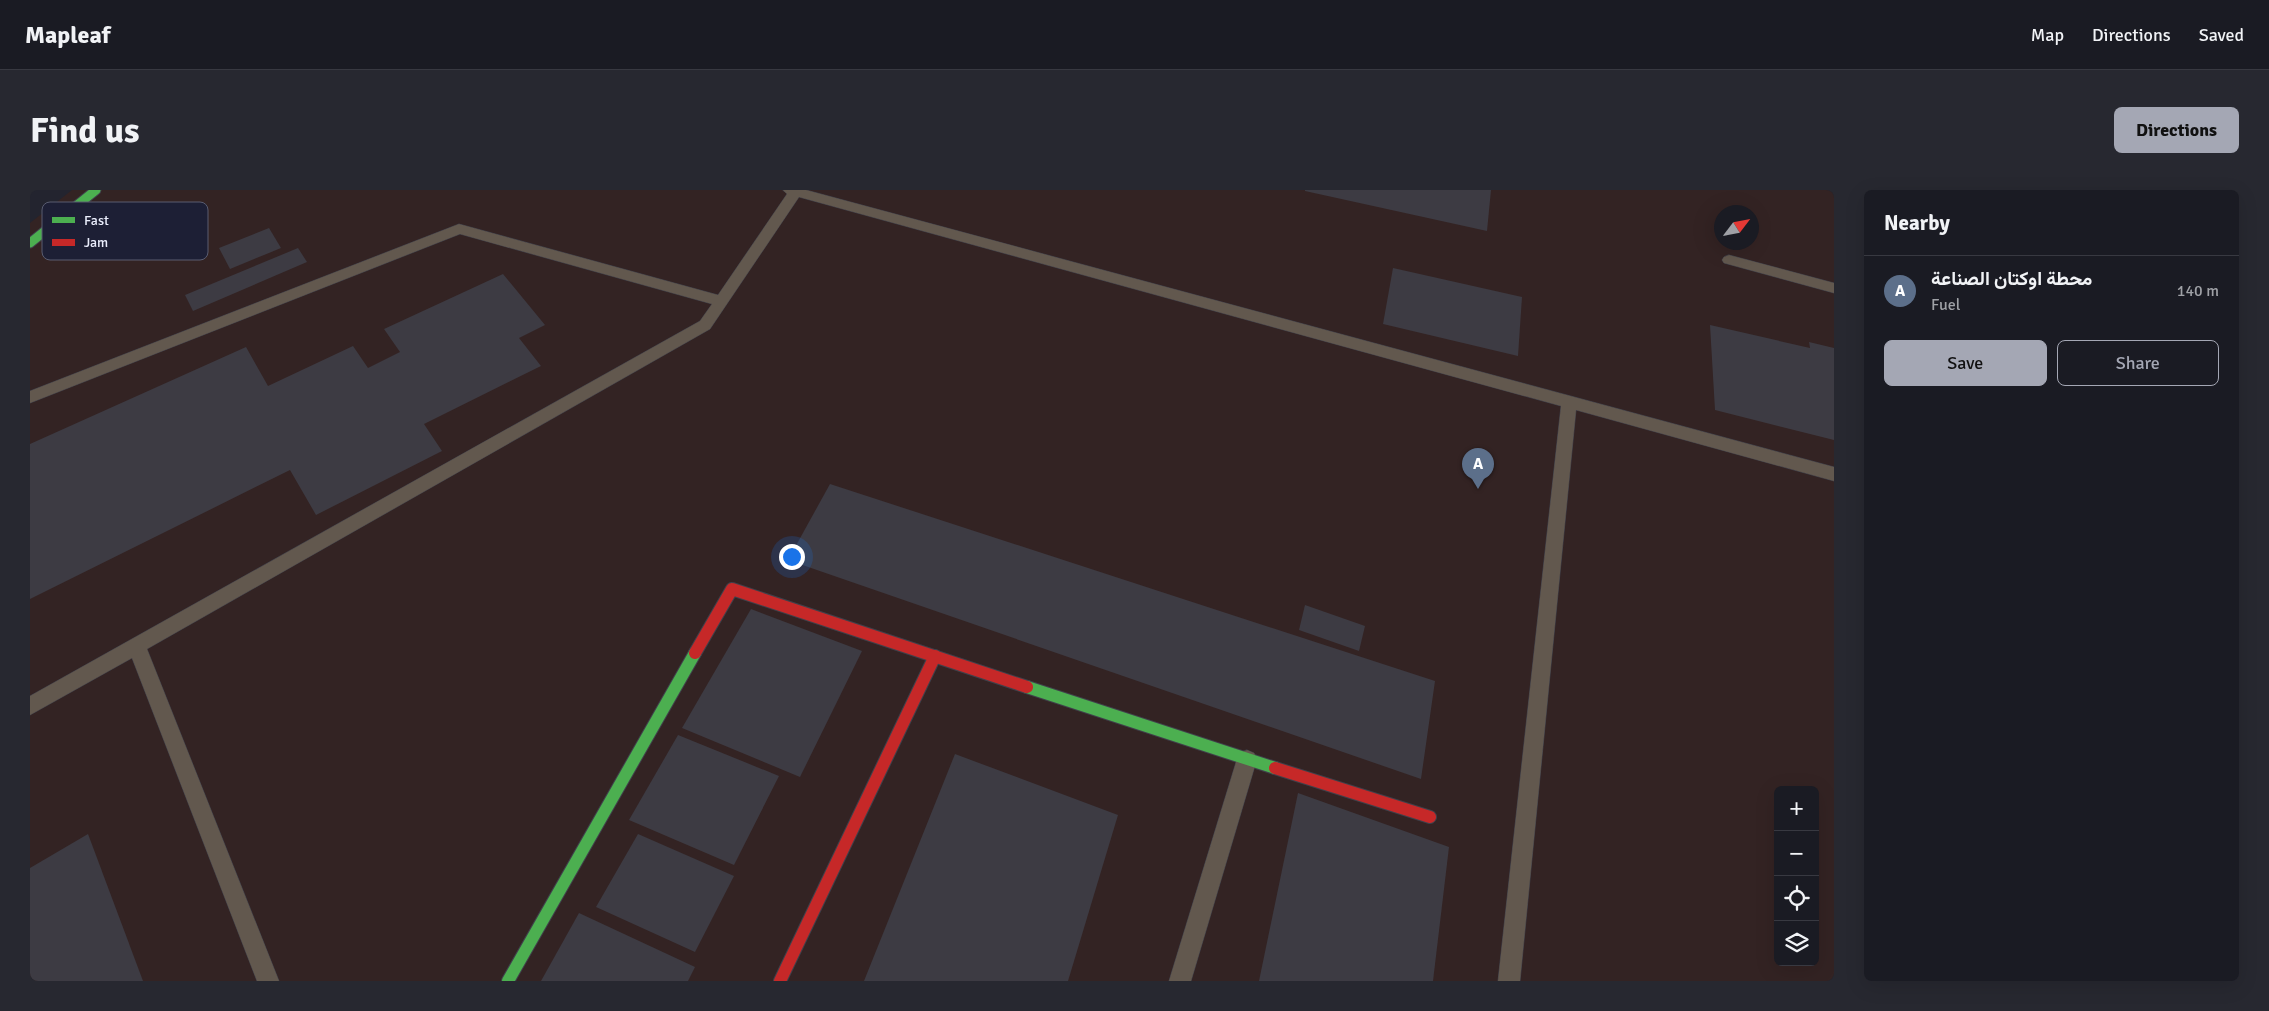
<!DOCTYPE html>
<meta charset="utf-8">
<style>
:root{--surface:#1a1b23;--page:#272830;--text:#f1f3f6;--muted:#9fa1a6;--line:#383941;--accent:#a4a7b4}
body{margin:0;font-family:Signika,Vazirmatn,sans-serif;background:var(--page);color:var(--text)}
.controls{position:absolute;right:15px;bottom:15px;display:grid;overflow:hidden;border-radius:8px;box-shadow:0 5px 20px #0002}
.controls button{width:45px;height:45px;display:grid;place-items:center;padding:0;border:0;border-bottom:1px solid var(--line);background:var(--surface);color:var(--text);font:25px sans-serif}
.compass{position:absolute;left:1684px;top:15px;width:45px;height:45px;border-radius:50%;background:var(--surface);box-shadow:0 5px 20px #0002;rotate:58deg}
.you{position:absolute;left:761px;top:366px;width:18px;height:18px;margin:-12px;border:4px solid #fff;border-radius:50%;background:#1a73e8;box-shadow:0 0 0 8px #1a73e833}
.badge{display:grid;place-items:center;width:32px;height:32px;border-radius:50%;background:var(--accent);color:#fff;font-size:16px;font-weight:700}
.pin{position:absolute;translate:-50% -41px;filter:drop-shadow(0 1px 2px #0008)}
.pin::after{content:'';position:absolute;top:26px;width:18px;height:15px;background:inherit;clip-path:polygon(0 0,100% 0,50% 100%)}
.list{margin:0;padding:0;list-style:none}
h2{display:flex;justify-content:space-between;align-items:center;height:65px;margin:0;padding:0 20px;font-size:21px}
h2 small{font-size:16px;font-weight:400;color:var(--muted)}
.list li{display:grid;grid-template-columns:32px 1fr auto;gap:15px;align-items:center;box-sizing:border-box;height:70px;padding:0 20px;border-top:1px solid var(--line)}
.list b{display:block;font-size:19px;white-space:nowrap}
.list p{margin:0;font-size:16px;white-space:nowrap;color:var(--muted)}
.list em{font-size:16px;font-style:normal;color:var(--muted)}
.actions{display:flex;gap:10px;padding:15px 20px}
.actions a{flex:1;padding:11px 0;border:1px solid var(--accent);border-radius:8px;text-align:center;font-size:18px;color:var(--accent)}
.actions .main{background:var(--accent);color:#111}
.icon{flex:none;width:28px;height:28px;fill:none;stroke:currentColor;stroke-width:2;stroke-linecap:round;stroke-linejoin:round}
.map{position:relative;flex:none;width:1804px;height:791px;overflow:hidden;border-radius:8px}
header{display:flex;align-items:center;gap:30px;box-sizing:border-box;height:70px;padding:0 25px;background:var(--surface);border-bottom:1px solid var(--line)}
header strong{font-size:24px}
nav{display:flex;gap:28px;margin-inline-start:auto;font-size:18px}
.intro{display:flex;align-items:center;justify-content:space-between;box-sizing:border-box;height:120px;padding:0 30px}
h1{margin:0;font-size:35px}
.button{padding:12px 22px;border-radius:8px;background:var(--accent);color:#111;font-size:18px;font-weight:700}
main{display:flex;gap:30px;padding:0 30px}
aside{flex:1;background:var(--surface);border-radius:8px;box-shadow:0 5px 20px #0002}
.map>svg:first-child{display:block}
</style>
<header>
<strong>Mapleaf</strong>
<nav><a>Map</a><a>Directions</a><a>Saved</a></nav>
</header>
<div class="intro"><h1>Find us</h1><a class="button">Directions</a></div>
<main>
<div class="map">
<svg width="1804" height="791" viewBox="0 0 1804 791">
<rect width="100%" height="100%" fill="#23242f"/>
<path fill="#332323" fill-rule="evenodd" d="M 42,0 L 1804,0 L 1804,791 L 0,791 L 0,33 ZM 1692,22 L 1722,22 L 1722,52 L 1692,52 ZM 1748,600 L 1785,600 L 1785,772 L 1748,772 Z"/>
<g fill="#3d3b43">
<path d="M 1275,0 L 1461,0 L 1457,41 L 1275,1 Z"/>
<path d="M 239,38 L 251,58 L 200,79 L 189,58 Z"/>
<path d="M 268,58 L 277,72 L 163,121 L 155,105 Z"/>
<path d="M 1363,78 L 1492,107 L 1488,166 L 1353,134 Z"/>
<path d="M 473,84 L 515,135 L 489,148 L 511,176 L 394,234 L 412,261 L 286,325 L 260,280 L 0,409 L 0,254 L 216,157 L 238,196 L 323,156 L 338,178 L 370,162 L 354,139 Z"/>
<path d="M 1680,135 L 1780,158 L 1779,152 L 1804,158 L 1804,250 L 1685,220 Z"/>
<path d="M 800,294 L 1405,491 L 1391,589 L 758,370 Z"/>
<path d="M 1275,415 L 1335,436 L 1329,461 L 1269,440 Z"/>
<path d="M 721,419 L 832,461 L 770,587 L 652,538 Z"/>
<path d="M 648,545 L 749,586 L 704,675 L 599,630 Z"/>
<path d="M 925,564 L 1088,625 L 1038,791 L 834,791 Z"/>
<path d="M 1268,603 L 1419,657 L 1403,791 L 1229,791 Z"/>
<path d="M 58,644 L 113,791 L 0,791 L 0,678 Z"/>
<path d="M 608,644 L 704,686 L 665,762 L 566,717 Z"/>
<path d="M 549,723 L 665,777 L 658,791 L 511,791 Z"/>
</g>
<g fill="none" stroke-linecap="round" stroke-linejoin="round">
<g stroke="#40414b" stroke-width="1">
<g id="lane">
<path d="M 753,0 L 776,0 L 1804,277 L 1804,291 L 1546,220 L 1490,791 L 1468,791 L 1531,216 L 769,7 L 680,139 L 117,459 L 249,791 L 227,791 L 102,468 L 0,525 L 0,506 L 670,131 L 682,114 L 430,44 L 0,213 L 0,201 L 429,34 L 688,105 L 757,4 Z"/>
<path d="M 1699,65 L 1804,93 L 1804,103 L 1694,73 L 1692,70 L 1694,67 Z"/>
<path d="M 1217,560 L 1224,563 L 1227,569 L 1161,791 L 1139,791 L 1207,569 L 1210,563 Z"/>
</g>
</g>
<g stroke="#40414b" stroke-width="11">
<path id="fast-far1" d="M 0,53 L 66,0"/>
</g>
<g stroke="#40414b" stroke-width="14">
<g id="fast">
<path d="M 997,497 L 1245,578"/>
<path d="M 478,791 L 665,463"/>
</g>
</g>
<g stroke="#40414b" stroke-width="14">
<g id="jam">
<path d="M 665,463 L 702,399 L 997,497"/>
<path d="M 1245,578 L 1400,627"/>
<path d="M 750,791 L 905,466"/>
</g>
</g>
<use href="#lane" fill="#62584e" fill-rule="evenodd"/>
<use href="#fast-far1" stroke="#4caf50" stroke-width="9"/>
<use href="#fast" stroke="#4caf50" stroke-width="12"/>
<use href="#jam" stroke="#c62828" stroke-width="12"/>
</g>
<rect x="12" y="12" width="166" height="58" rx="8" fill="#1d1f35" stroke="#5a5d71" stroke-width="1"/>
<rect x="22" y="27" width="23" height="6" fill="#4caf50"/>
<rect x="22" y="49" width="23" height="7" fill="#c62828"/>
<g font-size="14" fill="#eaedfc">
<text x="54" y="35">Fast</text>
<text x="54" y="57">Jam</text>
</g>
</svg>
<div class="controls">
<button>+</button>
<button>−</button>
<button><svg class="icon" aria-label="locate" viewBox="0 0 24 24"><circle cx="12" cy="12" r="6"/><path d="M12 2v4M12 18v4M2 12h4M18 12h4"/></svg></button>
<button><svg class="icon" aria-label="layers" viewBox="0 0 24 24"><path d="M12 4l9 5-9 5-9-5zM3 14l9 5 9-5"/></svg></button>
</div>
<svg class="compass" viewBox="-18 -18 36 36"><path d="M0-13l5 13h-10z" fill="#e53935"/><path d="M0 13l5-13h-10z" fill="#9fa1a6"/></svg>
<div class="you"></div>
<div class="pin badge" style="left:1448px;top:299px;background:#5c6f8a">A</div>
</div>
<aside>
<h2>Nearby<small></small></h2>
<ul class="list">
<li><span class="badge" style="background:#5c6f8a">A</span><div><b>محطة اوكتان الصناعة</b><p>Fuel</p></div><em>140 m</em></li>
</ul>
<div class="actions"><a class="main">Save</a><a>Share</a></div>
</aside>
</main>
